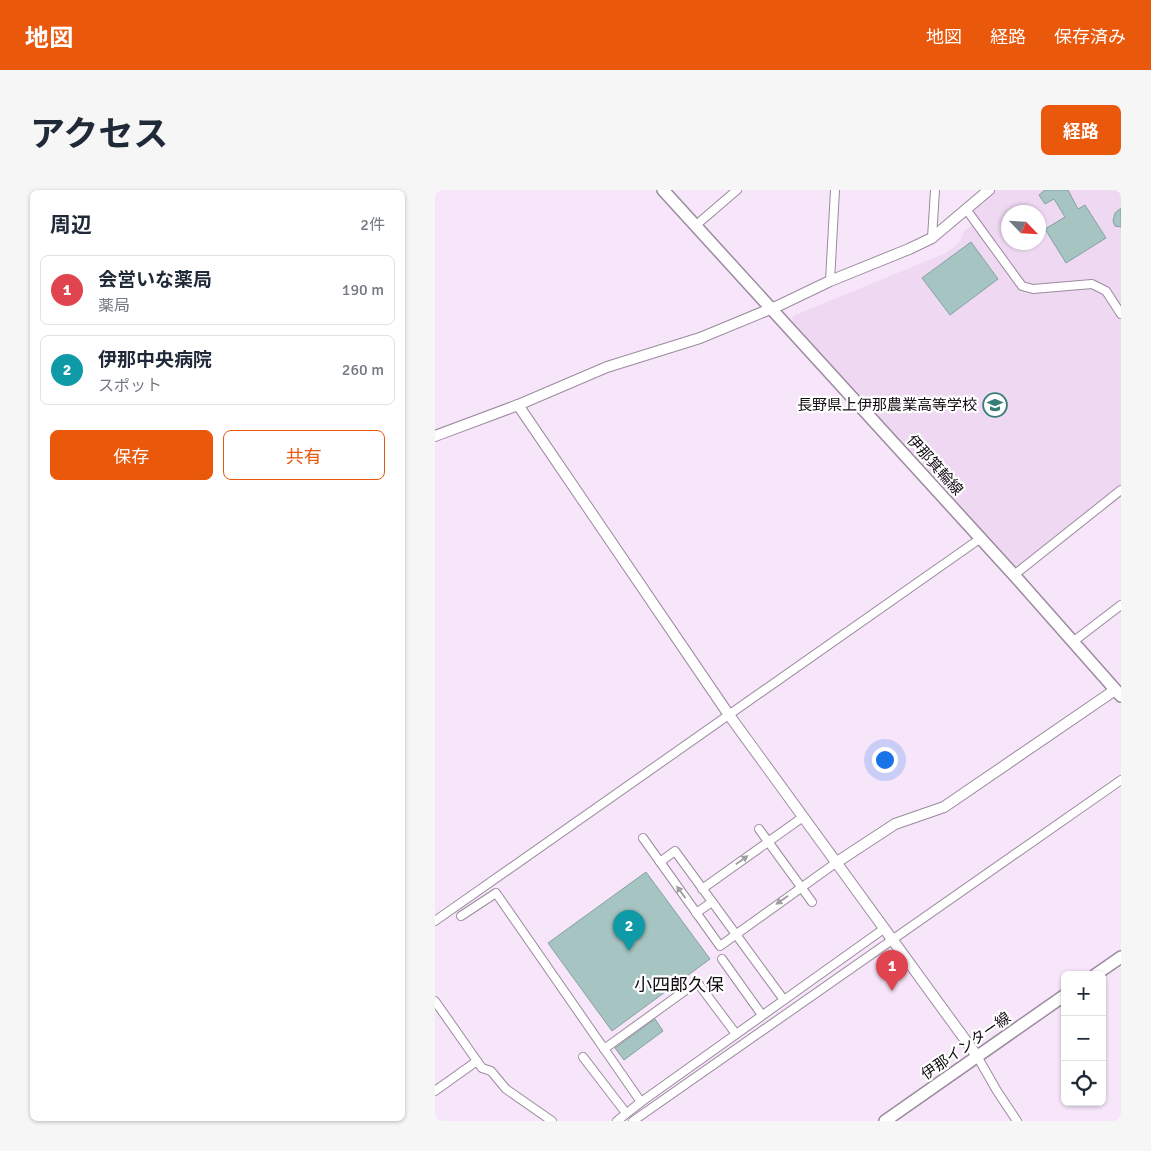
<!DOCTYPE html>
<html lang="ja">
<meta charset="utf-8">
<style>
:root{--surface:#fff;--page:#f6f6f7;--text:#1f2937;--muted:#747a83;--line:#e0e1e3;--accent:#ea580c}
body{margin:0;font-family:Signika,"Noto Sans JP",sans-serif;background:var(--page);color:var(--text)}
.controls{position:absolute;right:15px;bottom:15px;display:grid;overflow:hidden;border-radius:8px;box-shadow:0 1px 4px #0004}
.controls button{width:45px;height:45px;display:grid;place-items:center;padding:0;border:0;border-bottom:1px solid var(--line);background:var(--surface);color:var(--text);font:25px sans-serif}
.compass{position:absolute;left:566px;top:15px;width:45px;height:45px;border-radius:50%;background:var(--surface);box-shadow:0 1px 4px #0004;rotate:115deg}
.you{position:absolute;left:449px;top:569px;width:18px;height:18px;margin:-12px;border:4px solid #fff;border-radius:50%;background:#1a73e8;box-shadow:0 0 0 8px #1a73e833}
.badge{display:grid;place-items:center;width:32px;height:32px;border-radius:50%;background:var(--accent);color:#fff;font-size:16px;font-weight:700}
.pin{position:absolute;translate:-50% -41px;filter:drop-shadow(0 1px 2px #0008)}
.pin::after{content:'';position:absolute;top:26px;width:18px;height:15px;background:inherit;clip-path:polygon(0 0,100% 0,50% 100%)}
.list{margin:0;padding:0;list-style:none}
h2{display:flex;justify-content:space-between;align-items:center;height:65px;margin:0;padding:0 20px;font-size:21px}
h2 small{font-size:16px;font-weight:400;color:var(--muted)}
.list li{display:grid;grid-template-columns:32px 1fr auto;gap:15px;align-items:center;box-sizing:border-box;height:70px;margin:0 10px 10px;padding:0 10px;border:1px solid var(--line);border-radius:8px}
.list b{display:block;font-size:19px;white-space:nowrap}
.list p{margin:0;font-size:16px;white-space:nowrap;color:var(--muted)}
.list em{font-size:16px;font-style:normal;color:var(--muted)}
.actions{display:flex;gap:10px;padding:15px 20px}
.actions a{flex:1;padding:11px 0;border:1px solid var(--accent);border-radius:8px;text-align:center;font-size:18px;color:var(--accent)}
.actions .main{background:var(--accent);color:#fff}
.icon{flex:none;width:28px;height:28px;fill:none;stroke:currentColor;stroke-width:2;stroke-linecap:round;stroke-linejoin:round}
.map{position:relative;flex:none;width:686px;height:931px;overflow:hidden;border-radius:8px}
header{display:flex;align-items:center;gap:30px;box-sizing:border-box;height:70px;padding:0 25px;background:var(--accent);color:#fff}
header strong{font-size:24px}
nav{display:flex;gap:28px;margin-inline-start:auto;font-size:18px}
.intro{display:flex;align-items:center;justify-content:space-between;box-sizing:border-box;height:120px;padding:0 30px}
h1{margin:0;font-size:35px}
.button{padding:12px 22px;border-radius:8px;background:var(--accent);color:#fff;font-size:18px;font-weight:700}
main{display:flex;gap:30px;padding:0 30px}
aside{flex:1;background:var(--surface);border-radius:8px;box-shadow:0 1px 4px #0004}
.map>svg:first-child{display:block}
</style>
<header>
<strong>地図</strong>
<nav><a>地図</a><a>経路</a><a>保存済み</a></nav>
</header>
<div class="intro"><h1>アクセス</h1><a class="button">経路</a></div>
<main>
<aside>
<h2>周辺<small>2件</small></h2>
<ul class="list">
<li><span class="badge" style="background:#e0444e">1</span><div><b>会営いな薬局</b><p>薬局</p></div><em>190 m</em></li>
<li><span class="badge" style="background:#0f9aa8">2</span><div><b>伊那中央病院</b><p>スポット</p></div><em>260 m</em></li>
</ul>
<div class="actions"><a class="main">保存</a><a>共有</a></div>
</aside>
<div class="map">
<svg width="686" height="931" viewBox="0 0 686 931">
<rect width="100%" height="100%" fill="#f7e5fa"/>
<path fill="#eed8f2" fill-rule="evenodd" d="M 554,0 L 686,0 L 686,300 L 584,381 L 357,131 L 358,126 L 511,63 L 524,53 L 530,40 L 541,33 L 531,19 ZM 574,22 L 604,22 L 604,52 L 574,52 Z"/>
<g fill="#a6c4c1" stroke="#84a29f">
<path d="M 610,0 L 633,0 L 643,19 L 650,15 L 671,48 L 631,73 L 610,39 L 630,27 L 619,9 L 610,14 L 604,5 Z"/>
<path d="M 686,18 L 686,37 L 680,36 L 678,31 L 680,23 Z"/>
<path d="M 536,52 L 563,89 L 515,125 L 487,88 Z"/>
<path d="M 211,682 L 275,769 L 177,841 L 113,753 Z"/>
<path d="M 220,829 L 228,841 L 189,870 L 180,858 Z"/>
</g>
<g fill="none" stroke-linecap="round" stroke-linejoin="round">
<g stroke="#9b8b9e" stroke-width="10">
<g id="street">
<path d="M 531,19 L 587,96 L 598,99 L 657,94 L 671,101 L 686,124"/>
<path d="M 260,36 L 302,0"/>
<path d="M 497,48 L 500,0"/>
<path d="M 395,91 L 400,0"/>
<path d="M 579,385 L 686,300"/>
<path d="M 639,451 L 686,415"/>
<path d="M 324,639 L 377,712"/>
<path d="M 208,648 L 285,756 L 402,672"/>
<path d="M 225,672 L 240,661 L 349,810 L 450,738"/>
<path d="M 267,699 L 368,627"/>
<path d="M 261,723 L 277,712"/>
<path d="M 26,726 L 61,703 L 206,912"/>
<path d="M 0,731 L 546,348"/>
<path d="M 287,769 L 327,825"/>
<path d="M 0,811 L 47,878 L 56,881 L 71,899 L 117,931"/>
<path d="M 169,859 L 262,792 L 301,844"/>
<path d="M 542,866 L 562,901 L 582,931"/>
<path d="M 148,867 L 191,923"/>
<path d="M 0,901 L 42,871"/>
<path d="M 182,931 L 206,912 L 349,810"/>
<path d="M 198,931 L 686,590"/>
</g>
</g>
<g stroke="#9b8b9e" stroke-width="12">
<g id="secondary">
<path d="M 83,215 L 294,525 L 542,866"/>
<path d="M 0,246 L 83,215 L 172,177 L 265,148 L 345,115 L 395,91 L 474,59 L 497,48 L 554,0"/>
<path d="M 402,672 L 460,634 L 509,617 L 680,500"/>
</g>
</g>
<g stroke="#9b8b9e" stroke-width="14">
<g id="primary">
<path d="M 228,0 L 579,385 L 686,506"/>
<path d="M 660,785 L 686,767"/>
<path d="M 450,931 L 630,805"/>
</g>
</g>
<use href="#street" stroke="#fff" stroke-width="8"/>
<use href="#secondary" stroke="#fff" stroke-width="10"/>
<use href="#primary" stroke="#fff" stroke-width="11"/>
</g>
<defs><path id="oneway-solid" d="M-6-.8H1V-3.2L6.5 0L1 3.2V.8H-6Z" transform="scale(1.25)"/></defs>
<g fill="#a09ea1">
<use href="#oneway-solid" transform="translate(307 670) rotate(-35)"/>
<use href="#oneway-solid" transform="translate(246 702) rotate(-126)"/>
<use href="#oneway-solid" transform="translate(347 710) rotate(145)"/>
</g>
<defs>
<g id="school-ring" transform="scale(1.25)"><circle r="9.5" fill="#fff" stroke="#377e79" stroke-width="1.5"/><path d="M0-5L7-2L0 1L-7-2ZM-4 1L0 2.5L4 1V4Q0 6-4 4Z" fill="#377e79"/></g>
</defs>
<g fill-rule="evenodd">
<use href="#school-ring" x="560" y="215"/>
</g>
<g text-anchor="middle" stroke-width="4.5" stroke-linejoin="round" paint-order="stroke">
<g font-size="15" fill="#120d13" stroke="#fff" text-anchor="end">
<text x="542" y="220">長野県上伊那農業高等学校</text>
</g>
<g font-size="15" fill="#120d13" stroke="#fff">
<text transform="translate(500 275) rotate(48)" y="5">伊那箕輪線</text>
<text transform="translate(531 856) rotate(-35)" y="5">伊那インター線</text>
</g>
<g font-size="18" fill="#120d13" stroke="#fff">
<text x="244" y="801">小四郎久保</text>
</g>
</g>
</svg>
<div class="controls">
<button>+</button>
<button>−</button>
<button><svg class="icon" aria-label="locate" viewBox="0 0 24 24"><circle cx="12" cy="12" r="6"/><path d="M12 2v4M12 18v4M2 12h4M18 12h4"/></svg></button>
</div>
<svg class="compass" viewBox="-18 -18 36 36"><path d="M0-13l5 13h-10z" fill="#e53935"/><path d="M0 13l5-13h-10z" fill="#747a83"/></svg>
<div class="you"></div>
<div class="pin badge" style="left:457px;top:801px;background:#e0444e">1</div>
<div class="pin badge" style="left:194px;top:761px;background:#0f9aa8">2</div>
</div>
</main>
